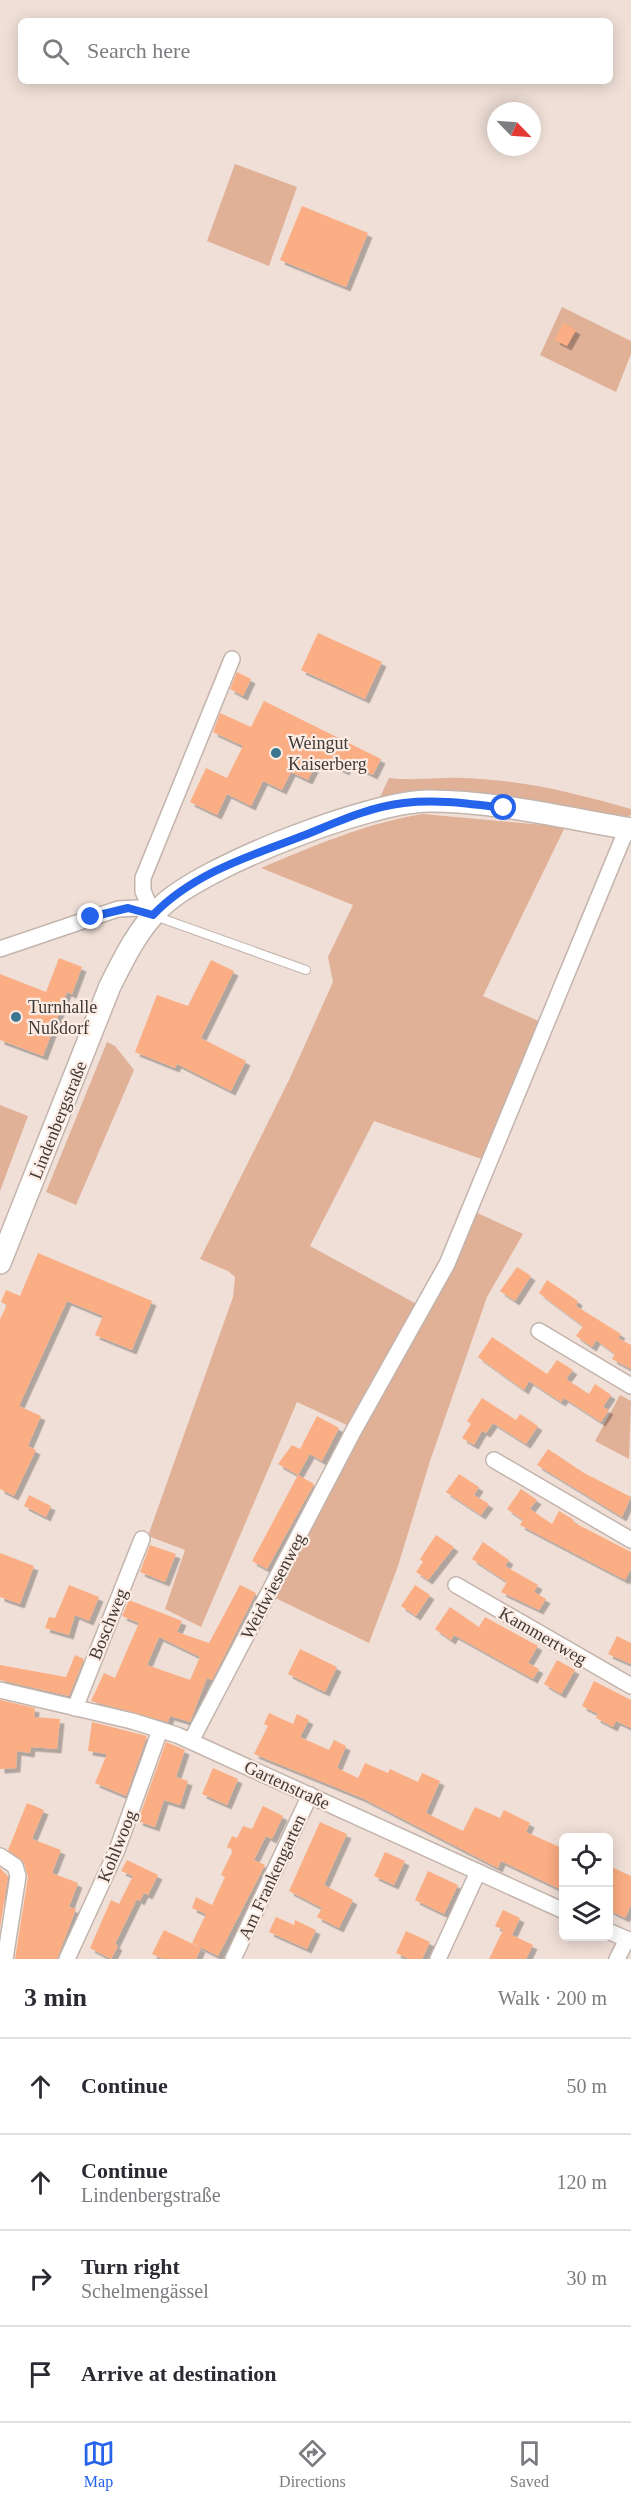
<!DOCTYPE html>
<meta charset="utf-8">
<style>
:root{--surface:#fff;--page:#f2f2f3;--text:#2b2b33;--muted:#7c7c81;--line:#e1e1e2;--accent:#2563eb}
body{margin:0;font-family:"Times New Roman",serif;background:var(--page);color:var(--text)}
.controls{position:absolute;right:18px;bottom:18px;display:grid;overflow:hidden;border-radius:9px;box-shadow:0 3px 15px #0003}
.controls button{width:54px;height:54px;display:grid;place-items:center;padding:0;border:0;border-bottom:2px solid var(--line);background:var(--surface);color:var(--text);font:30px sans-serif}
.compass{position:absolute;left:487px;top:102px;width:54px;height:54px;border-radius:50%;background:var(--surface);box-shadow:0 3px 15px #0003;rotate:115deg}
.stop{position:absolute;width:18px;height:18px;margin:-14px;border:4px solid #2563eb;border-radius:50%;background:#fff}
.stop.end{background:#2563eb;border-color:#fff;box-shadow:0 2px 6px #0008}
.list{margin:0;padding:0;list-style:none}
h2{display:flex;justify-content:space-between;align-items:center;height:78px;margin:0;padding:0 24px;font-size:26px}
h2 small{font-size:20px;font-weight:400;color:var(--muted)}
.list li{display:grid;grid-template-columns:39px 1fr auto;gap:18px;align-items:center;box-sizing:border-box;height:96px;padding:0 24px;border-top:2px solid var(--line)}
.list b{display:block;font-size:22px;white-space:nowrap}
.list p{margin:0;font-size:20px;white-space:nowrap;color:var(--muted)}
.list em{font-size:20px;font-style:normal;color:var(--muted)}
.icon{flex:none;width:33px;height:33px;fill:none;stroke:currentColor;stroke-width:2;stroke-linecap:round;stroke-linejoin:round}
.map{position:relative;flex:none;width:631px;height:1959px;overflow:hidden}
.search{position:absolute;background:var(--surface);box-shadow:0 3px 15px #0003;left:18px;right:18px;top:18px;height:66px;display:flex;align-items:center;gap:15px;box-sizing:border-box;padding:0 21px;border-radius:9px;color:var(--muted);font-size:22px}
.sheet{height:462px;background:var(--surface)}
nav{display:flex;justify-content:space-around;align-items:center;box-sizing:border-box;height:84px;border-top:2px solid var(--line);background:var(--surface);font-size:16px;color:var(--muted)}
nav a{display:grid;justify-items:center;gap:3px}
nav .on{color:var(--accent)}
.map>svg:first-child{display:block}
</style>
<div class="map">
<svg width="631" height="1959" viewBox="0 0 631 1959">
<defs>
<filter id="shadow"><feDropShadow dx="4.5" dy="4.5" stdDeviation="0" flood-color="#0004"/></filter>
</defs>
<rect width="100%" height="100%" fill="#efdfd7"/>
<g fill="#e0b097">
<path d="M 235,164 L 297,187 L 269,266 L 207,241 Z"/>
<path d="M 562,307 L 631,341 L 631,354 L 616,392 L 540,355 Z"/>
<path d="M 389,778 C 414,781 438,777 463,778 C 524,780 573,793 631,809 L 631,815 L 622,819 L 379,799 Z"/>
<path d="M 423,814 L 565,827 L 483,996 L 545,1024 L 490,1162 L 374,1121 L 310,1246 L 424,1308 L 473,1211 L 523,1234 L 487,1297 L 430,1461 L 398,1566 L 369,1643 L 271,1596 L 360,1431 L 297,1402 L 201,1627 L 165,1609 L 185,1550 L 148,1536 L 233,1297 L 235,1277 L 228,1271 L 200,1259 L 290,1078 L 333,982 L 328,957 L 353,905 L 261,868 C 314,846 366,823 423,814 Z"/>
<path d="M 107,1042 L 115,1046 L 134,1070 L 76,1205 L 46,1192 Z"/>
<path d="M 0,1105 L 28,1116 L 0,1191 Z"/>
<path d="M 620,1395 L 631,1401 L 629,1459 L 595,1441 Z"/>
</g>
<g fill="#fbad83" fill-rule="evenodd" filter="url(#shadow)">
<path d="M 302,206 L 368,233 L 346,287 L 280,260 Z"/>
<path d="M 563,323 L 576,330 L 567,346 L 555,340 Z"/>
<path d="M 318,633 L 382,662 L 365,699 L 301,670 Z"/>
<path d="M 237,672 L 251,679 L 243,696 L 230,689 Z"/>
<path d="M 264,701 L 381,759 L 373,775 L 348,763 L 345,771 L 319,758 L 308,780 L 291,772 L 282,790 L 263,781 L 251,806 L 227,794 L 217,815 L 190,802 L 206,768 L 227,778 L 243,746 L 213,732 L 220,713 L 251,727 Z"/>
<path d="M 59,958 L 82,967 L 72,994 L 67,992 L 43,1056 L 0,1040 L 0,974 L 46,992 Z"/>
<path d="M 211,960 L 234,971 L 201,1038 L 246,1061 L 231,1091 L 177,1064 L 175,1068 L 135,1052 L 157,995 L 188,1006 Z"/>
<path d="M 38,1253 L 152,1301 L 132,1350 L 95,1335 L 103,1316 L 67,1301 L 19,1406 L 41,1416 L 28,1446 L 36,1450 L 14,1496 L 0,1489 L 0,1319 L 7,1305 L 1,1302 L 6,1290 L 20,1296 Z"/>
<path d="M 517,1267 L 531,1276 L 515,1301 L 500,1291 Z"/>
<path d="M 547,1280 L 578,1301 L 576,1306 L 621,1334 L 618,1338 L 631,1345 L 631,1369 L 612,1359 L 615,1354 L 596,1340 L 592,1347 L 576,1336 L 583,1326 L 539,1293 Z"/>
<path d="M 492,1337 L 547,1374 L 557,1360 L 573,1370 L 566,1379 L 589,1394 L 595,1384 L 611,1395 L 603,1407 L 609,1410 L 601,1422 L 564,1398 L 561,1402 L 529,1381 L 524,1390 L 478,1357 Z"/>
<path d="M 482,1398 L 516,1420 L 520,1414 L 538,1426 L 526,1444 L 493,1423 L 486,1433 L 482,1431 L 474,1445 L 462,1438 L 471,1424 L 467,1421 Z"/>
<path d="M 317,1416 L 339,1428 L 322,1461 L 310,1454 L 298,1475 L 278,1464 L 292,1445 L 300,1449 Z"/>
<path d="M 548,1449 L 584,1473 L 631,1497 L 622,1517 L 537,1465 Z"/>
<path d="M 459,1474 L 479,1487 L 474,1495 L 489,1504 L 481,1515 L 446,1492 Z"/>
<path d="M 298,1475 L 314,1484 L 267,1569 L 252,1561 Z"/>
<path d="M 521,1489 L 537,1500 L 530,1509 L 552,1524 L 559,1511 L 574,1520 L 573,1522 L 631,1552 L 631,1569 L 625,1580 L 520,1525 L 523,1520 L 507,1509 Z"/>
<path d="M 29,1495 L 51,1506 L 46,1517 L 24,1506 Z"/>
<path d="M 436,1535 L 454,1547 L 428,1580 L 416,1572 L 423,1562 L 420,1559 Z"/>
<path d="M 483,1542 L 509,1560 L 505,1566 L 538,1585 L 534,1592 L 546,1599 L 539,1610 L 501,1592 L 507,1582 L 472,1559 Z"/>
<path d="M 150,1545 L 176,1554 L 165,1582 L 140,1572 Z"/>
<path d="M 0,1553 L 34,1566 L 20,1604 L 0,1597 Z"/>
<path d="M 69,1585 L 99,1597 L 89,1621 L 75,1615 L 69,1635 L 45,1628 L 49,1617 L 55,1618 Z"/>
<path d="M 240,1585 L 256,1593 L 212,1680 L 207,1678 L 190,1722 L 170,1716 L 168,1722 L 91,1701 L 104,1673 L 115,1678 L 139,1623 L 122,1616 L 129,1600 L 182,1621 L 177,1632 L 209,1643 ZM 159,1637 L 200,1657 L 190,1680 L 147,1665 Z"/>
<path d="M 415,1585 L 430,1595 L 416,1616 L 401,1606 Z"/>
<path d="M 450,1607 L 479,1627 L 485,1617 L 538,1646 L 528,1663 L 539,1669 L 533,1679 L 454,1635 L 451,1640 L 435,1629 Z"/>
<path d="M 617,1636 L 631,1643 L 631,1664 L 608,1654 Z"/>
<path d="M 300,1649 L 337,1667 L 325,1692 L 288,1674 Z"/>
<path d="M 75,1655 L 84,1659 L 69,1696 L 0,1680 L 0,1665 L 66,1677 Z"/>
<path d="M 557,1660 L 575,1670 L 561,1694 L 544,1684 Z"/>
<path d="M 594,1681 L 631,1700 L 631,1728 L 616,1721 L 613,1727 L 596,1718 L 598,1714 L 582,1706 Z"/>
<path d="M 0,1700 L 35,1708 L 34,1717 L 60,1719 L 57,1749 L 31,1747 L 30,1753 L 17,1751 L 16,1768 L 0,1769 Z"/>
<path d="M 269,1713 L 293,1724 L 297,1714 L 309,1720 L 300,1737 L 329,1750 L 334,1740 L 346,1746 L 337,1768 L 358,1778 L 365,1763 L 388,1773 L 390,1769 L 418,1782 L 422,1773 L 440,1781 L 426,1813 L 463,1831 L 475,1807 L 500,1818 L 504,1810 L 530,1823 L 526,1832 L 564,1849 L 564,1891 L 501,1861 L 498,1868 L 362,1798 L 254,1754 L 268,1726 L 264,1724 Z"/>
<path d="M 92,1722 L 147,1736 L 126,1796 L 95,1783 L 107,1754 L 88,1751 Z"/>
<path d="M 166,1742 L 185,1750 L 176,1777 L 188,1781 L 180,1805 L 164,1800 L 155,1827 L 138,1821 Z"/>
<path d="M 213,1768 L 238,1779 L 227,1805 L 202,1794 Z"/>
<path d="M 27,1803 L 44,1810 L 32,1839 L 61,1850 L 52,1873 L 78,1883 L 69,1907 L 76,1909 L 57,1959 L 15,1959 L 28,1877 L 24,1863 L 8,1850 Z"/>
<path d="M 263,1806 L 283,1816 L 272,1839 L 266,1836 L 254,1860 L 265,1865 L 218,1956 L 192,1943 L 206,1914 L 192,1908 L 196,1897 L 212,1905 L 225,1877 L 221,1875 L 233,1850 L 227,1847 L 232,1836 L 237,1838 L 243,1826 L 252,1829 Z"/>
<path d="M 320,1822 L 347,1834 L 324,1885 L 353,1900 L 339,1928 L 317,1917 L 322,1908 L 289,1891 Z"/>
<path d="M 385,1852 L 405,1861 L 394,1885 L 374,1876 Z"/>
<path d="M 127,1860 L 158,1875 L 148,1895 L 144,1893 L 140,1901 L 137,1899 L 115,1944 L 118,1946 L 111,1959 L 90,1948 L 111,1900 L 119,1904 L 133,1876 L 121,1871 Z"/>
<path d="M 609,1866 L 631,1876 L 631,1905 L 625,1918 L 609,1910 Z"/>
<path d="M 0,1868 L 8,1877 L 0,1928 Z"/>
<path d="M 428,1871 L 458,1885 L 444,1914 L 415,1900 Z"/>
<path d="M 503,1910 L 520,1918 L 512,1935 L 533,1945 L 526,1959 L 489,1959 L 503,1930 L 509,1933 L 495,1926 Z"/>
<path d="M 276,1917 L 294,1925 L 295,1920 L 316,1930 L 307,1949 L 269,1932 Z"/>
<path d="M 164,1930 L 201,1948 L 196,1959 L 163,1959 L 152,1954 Z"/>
<path d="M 406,1931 L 430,1942 L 422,1959 L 409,1959 L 396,1953 Z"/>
</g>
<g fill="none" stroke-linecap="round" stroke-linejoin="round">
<g stroke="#c3b4ac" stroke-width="10">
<path id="lane" d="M 155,916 L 306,970"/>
</g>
<g stroke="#c3b4ac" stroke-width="18">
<g id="street">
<path d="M 153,915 L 143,891 L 143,878 L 232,659"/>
<path d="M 0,949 L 118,909 L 138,908 L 153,915"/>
<path d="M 539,1331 L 631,1386"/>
<path d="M 494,1460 L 631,1540"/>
<path d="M 456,1585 L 631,1686"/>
<path d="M 0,1690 L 132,1721 L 177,1735 L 564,1911"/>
<path d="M 75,1708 L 142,1539"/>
<path d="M 191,1741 L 354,1430 L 447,1264 L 623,838 L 631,826"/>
<path d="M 0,1856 L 15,1866 L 18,1876 L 5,1959"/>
<path d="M 608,1931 L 631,1941"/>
<path d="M 67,1959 L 117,1850 L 160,1730"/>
<path d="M 233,1959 L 310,1795"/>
<path d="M 438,1959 L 478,1872"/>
<path d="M 617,1959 L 627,1939"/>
</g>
</g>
<g stroke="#c3b4ac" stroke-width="24">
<path id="secondary" d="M 0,1263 L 110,986 C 124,958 138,929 161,907 C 202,866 371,801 429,801 C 496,801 565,818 631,829"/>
</g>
<use href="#lane" stroke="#fff" stroke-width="8"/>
<use href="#street" stroke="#fff" stroke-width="15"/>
<use href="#secondary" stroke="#fff" stroke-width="21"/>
</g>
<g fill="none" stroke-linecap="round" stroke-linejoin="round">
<path stroke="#2563eb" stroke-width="8" d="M 91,917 L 128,908 L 153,915 C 193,873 252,855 305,835 C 337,822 369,807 404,803 C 438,799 470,804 504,808"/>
</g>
<g fill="#3c758e" stroke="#fcece4" stroke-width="2">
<circle cx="276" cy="753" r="6"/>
<circle cx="16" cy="1017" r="6"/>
</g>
<g text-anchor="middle" stroke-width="4.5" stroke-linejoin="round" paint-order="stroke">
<g font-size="18" fill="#413b38" stroke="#fcece4" text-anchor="start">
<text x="288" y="749">Weingut<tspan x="288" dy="21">Kaiserberg</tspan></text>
<text x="28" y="1013">Turnhalle<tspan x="28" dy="21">Nußdorf</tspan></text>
</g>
<g font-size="18" fill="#413b38" stroke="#fcece4">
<text transform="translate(58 1120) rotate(-68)" y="6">Lindenbergstraße</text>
<text transform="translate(273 1586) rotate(-62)" y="6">Weidwiesenweg</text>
<text transform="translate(108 1624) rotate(-68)" y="6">Boschweg</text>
<text transform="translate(543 1636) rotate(30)" y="6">Kammertweg</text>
<text transform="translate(287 1785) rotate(25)" y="6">Gartenstraße</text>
<text transform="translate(117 1846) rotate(-68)" y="6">Kohlwoog</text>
<text transform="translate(272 1877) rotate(-65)" y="6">Am Frankengarten</text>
</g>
</g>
</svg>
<div class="controls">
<button><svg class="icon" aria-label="locate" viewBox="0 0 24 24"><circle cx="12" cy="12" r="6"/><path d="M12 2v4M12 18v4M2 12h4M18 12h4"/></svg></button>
<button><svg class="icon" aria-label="layers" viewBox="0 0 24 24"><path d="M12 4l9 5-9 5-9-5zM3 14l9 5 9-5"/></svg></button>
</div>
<svg class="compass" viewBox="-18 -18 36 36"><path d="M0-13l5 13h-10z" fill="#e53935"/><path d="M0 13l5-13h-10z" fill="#7c7c81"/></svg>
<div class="stop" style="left:504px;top:808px"></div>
<div class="stop end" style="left:91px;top:917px"></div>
<div class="search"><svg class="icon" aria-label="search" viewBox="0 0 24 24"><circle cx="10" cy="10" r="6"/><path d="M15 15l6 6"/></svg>Search here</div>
</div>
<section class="sheet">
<h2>3 min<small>Walk · 200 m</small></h2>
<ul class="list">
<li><svg class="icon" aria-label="ahead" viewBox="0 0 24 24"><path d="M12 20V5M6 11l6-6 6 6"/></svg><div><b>Continue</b></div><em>50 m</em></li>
<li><svg class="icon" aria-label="ahead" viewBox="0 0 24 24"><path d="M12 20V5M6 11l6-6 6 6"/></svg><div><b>Continue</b><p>Lindenbergstraße</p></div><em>120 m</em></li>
<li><svg class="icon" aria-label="right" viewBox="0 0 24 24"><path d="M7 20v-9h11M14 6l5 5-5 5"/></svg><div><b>Turn right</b><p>Schelmengässel</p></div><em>30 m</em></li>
<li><svg class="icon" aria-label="arrive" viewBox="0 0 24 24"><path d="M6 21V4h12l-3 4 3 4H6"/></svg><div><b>Arrive at destination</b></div></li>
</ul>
</section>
<nav>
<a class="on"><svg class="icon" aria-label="map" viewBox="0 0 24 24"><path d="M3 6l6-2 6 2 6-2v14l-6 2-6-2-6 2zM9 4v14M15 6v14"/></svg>Map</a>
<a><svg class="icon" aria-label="directions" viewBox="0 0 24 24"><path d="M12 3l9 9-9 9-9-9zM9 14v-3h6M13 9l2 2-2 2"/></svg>Directions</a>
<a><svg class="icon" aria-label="saved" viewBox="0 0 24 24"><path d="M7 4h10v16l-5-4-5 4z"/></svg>Saved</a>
</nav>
